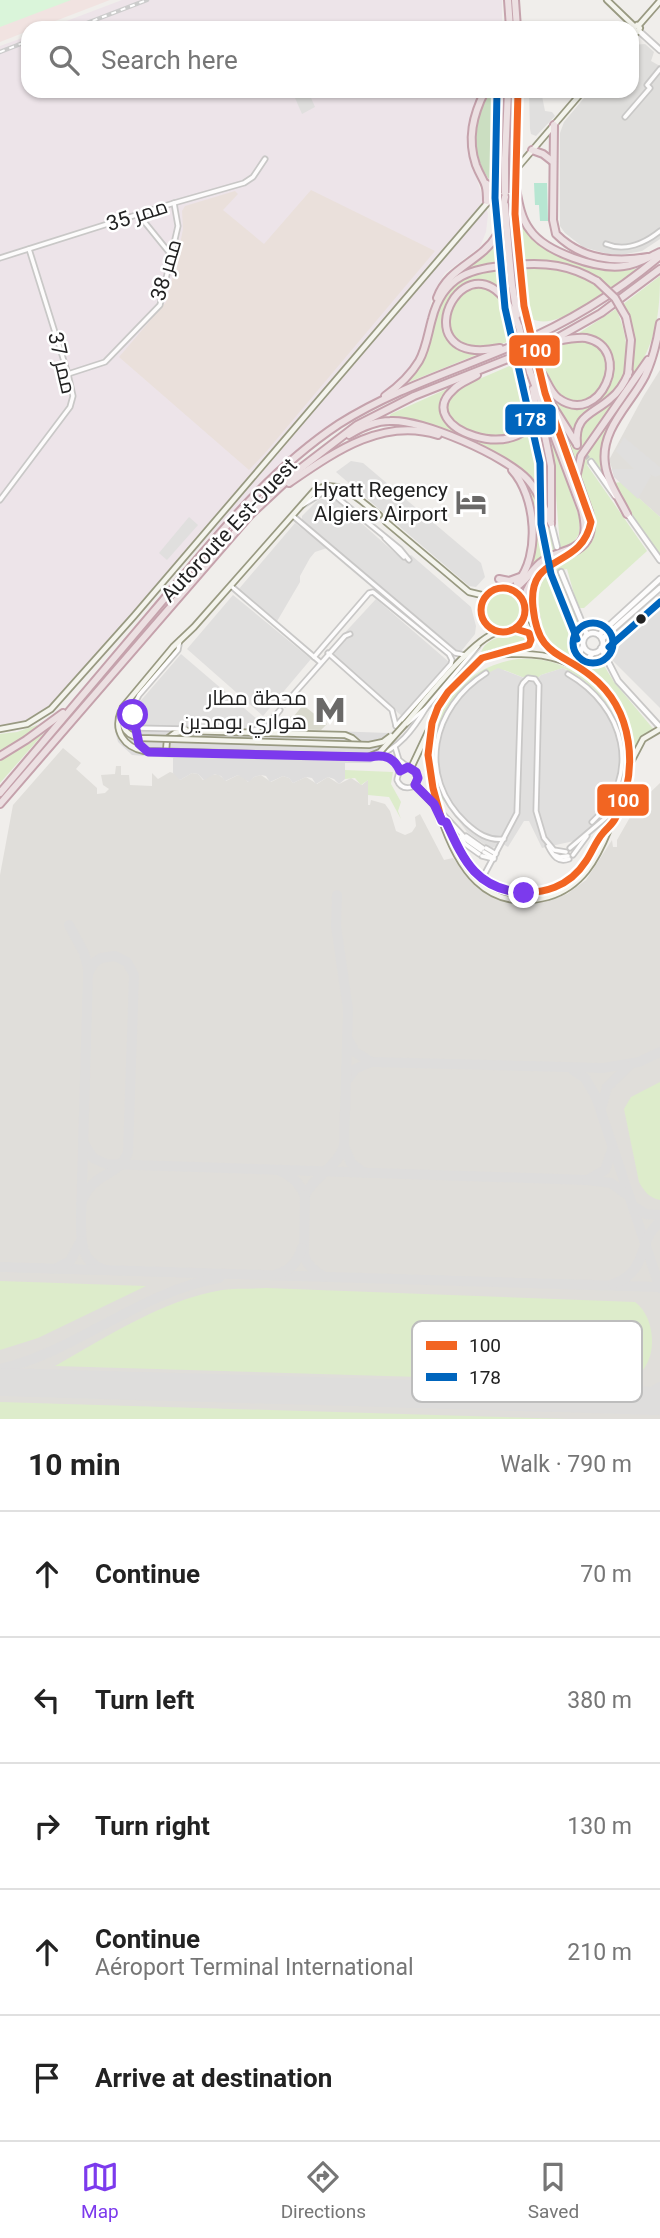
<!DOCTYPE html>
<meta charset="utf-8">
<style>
:root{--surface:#fff;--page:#f6f6f6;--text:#222;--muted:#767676;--line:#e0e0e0;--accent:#7c3aed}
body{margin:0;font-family:Roboto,Cairo,sans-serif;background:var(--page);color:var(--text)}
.stop{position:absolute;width:21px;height:21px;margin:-16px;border:5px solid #7c3aed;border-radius:50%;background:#fff}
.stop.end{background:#7c3aed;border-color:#fff;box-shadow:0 2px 7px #0008}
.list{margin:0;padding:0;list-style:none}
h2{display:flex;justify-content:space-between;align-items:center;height:91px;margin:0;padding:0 28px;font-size:30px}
h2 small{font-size:23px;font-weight:400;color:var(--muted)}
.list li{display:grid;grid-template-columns:46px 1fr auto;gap:21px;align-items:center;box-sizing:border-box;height:126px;padding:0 28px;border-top:2px solid var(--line)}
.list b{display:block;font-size:26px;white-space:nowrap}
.list p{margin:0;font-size:23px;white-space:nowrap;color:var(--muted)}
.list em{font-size:23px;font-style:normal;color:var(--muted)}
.icon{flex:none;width:38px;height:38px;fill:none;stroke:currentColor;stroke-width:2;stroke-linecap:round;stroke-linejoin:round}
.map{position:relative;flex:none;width:660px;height:1419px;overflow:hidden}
.search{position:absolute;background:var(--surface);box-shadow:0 2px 5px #0004;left:21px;right:21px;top:21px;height:77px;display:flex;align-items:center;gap:18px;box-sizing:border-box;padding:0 24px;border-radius:21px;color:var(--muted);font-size:26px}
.sheet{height:721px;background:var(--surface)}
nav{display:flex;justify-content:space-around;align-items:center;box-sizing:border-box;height:98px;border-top:2px solid var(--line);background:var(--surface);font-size:19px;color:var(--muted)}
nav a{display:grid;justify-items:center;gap:4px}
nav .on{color:var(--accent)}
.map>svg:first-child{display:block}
</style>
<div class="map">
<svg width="660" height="1419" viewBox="0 0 660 1419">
<rect width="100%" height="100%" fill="#f0eeeb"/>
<path fill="#dfdedc" d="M 645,44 L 654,52 L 651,61 L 660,66 L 660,239 L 642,251 L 615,256 L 583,247 L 565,233 L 560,226 L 560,133 L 564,122 L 590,91 L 632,91 L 632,45 Z"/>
<path fill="#f1e3e1" d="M 0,0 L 110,0 L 37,28 L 28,28 L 28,31 L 0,42 Z"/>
<g fill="#ede4e9">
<path d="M 122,0 L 502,0 L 502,28 L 48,28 Z"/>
<path d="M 28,36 L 28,91 L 483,91 L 472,114 L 468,131 L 472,164 L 488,214 L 486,232 L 480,247 L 445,273 L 438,284 L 432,298 L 420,351 L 405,377 L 393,388 L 309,444 L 257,487 L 100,650 L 54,704 L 37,718 L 8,727 L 0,726 L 0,46 Z"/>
</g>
<path fill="#eae0db" d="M 311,190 L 435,251 L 266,452 L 249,470 L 119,357 L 166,302 L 176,265 L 183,229 L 182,211 L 185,206 L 235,191 L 238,194 L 223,210 L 264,244 Z"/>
<g fill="#e0deda">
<path d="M 660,370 L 660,517 L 615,477 L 609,460 L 643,397 Z"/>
<path d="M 63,748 L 81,763 L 76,769 L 97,788 L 97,794 L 105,793 L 109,789 L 103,785 L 101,775 L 115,774 L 116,766 L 121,766 L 121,775 L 129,775 L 130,785 L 152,786 L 152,773 L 158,779 L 170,772 L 176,774 L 180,780 L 192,773 L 198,774 L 203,780 L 211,775 L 218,774 L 226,781 L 238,775 L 244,777 L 248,782 L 254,777 L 261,775 L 271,782 L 283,776 L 289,778 L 293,783 L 306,777 L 317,784 L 328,777 L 339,784 L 351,778 L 362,785 L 368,780 L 368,805 L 370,805 L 371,800 L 385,804 L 390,811 L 396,831 L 405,835 L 412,832 L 416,826 L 415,817 L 420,814 L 444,860 L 453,858 L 469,879 L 484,892 L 507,901 L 523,903 L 556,898 L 567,894 L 586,880 L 612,840 L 613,847 L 617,847 L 617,840 L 637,805 L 660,783 L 660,1419 L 0,1419 L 0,875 L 13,805 Z"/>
</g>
<path fill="#d9d9cd" d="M 303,705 L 327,724 L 321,730 L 285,729 L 285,718 L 294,716 Z"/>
<g fill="#ddeccb">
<path d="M 519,218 L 531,234 L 593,266 L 607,270 L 637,269 L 610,289 C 586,265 557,259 524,261 Z"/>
<path d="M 500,234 L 504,263 C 481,264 464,270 446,285 C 464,263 485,259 500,234 Z"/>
<path d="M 540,266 C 568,270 584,271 604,293 C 583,305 556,329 531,319 L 524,267 Z"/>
<path d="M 504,269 L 508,299 C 500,287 490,283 475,284 C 430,287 433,354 481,353 L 404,384 L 420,363 L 437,310 L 446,293 L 469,275 Z"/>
<path d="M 660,276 C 660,324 653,347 627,387 L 632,353 L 622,305 Z"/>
<path d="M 476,287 C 506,288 510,315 515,339 C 505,342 494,348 484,349 C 441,350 436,297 476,287 Z"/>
<path d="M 616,309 C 628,333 634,377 611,397 C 604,403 593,406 588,412 C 582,418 579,429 575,437 L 551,398 C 620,430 636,339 579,336 L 579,333 Z"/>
<path d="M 581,340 C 643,356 581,432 552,388 C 545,378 542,364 539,352 L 561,343 Z"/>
<path d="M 521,361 C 524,375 530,390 531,404 C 531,432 496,445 473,435 C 465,432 457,425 450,420 L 446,405 L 456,389 Z"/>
<path d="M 636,382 L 637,384 L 602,452 L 604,475 L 593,460 L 587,465 L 647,551 L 584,608 L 578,608 L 567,569 L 556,571 L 556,575 L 559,574 C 561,581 563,589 566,596 C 574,616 591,638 573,658 C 539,659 527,598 543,576 C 554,561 577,563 585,545 C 598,515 579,509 578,483 C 576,448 614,424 629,396 C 631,392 633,387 636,382 Z"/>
<path d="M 449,388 C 419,441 506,457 527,431 C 531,426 533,417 536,411 L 547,463 L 548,506 C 542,492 534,480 522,471 C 495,449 424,422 389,417 L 391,414 Z"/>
<path d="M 621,392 L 620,398 C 603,420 579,443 573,471 L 559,421 L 575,447 L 581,443 C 577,411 604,413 621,392 Z"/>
<path d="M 545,426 L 547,426 L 580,520 L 579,534 L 571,546 C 554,552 541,555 531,571 L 532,505 L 521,478 C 540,496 548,522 555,547 L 560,546 L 554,469 Z"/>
<path d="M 621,482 L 660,517 L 660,557 L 628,511 L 614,483 Z"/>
<circle cx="503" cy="610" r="19"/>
<path d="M 524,635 L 528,638 L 525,643 L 506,647 L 480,657 C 483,636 507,635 524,635 Z"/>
<path d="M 518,659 C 613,652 660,772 591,829 C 603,817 605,802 610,785 C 614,772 621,756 621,743 C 620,711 591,680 563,668 L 541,675 L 537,679 L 522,677 L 504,670 L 470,682 L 452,701 L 440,723 L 439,784 L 445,802 C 436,795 432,781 431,769 C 423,714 464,666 518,659 Z"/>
<path d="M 595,661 L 603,664 L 614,682 L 655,731 L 642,739 L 635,747 C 629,707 613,696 587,669 L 589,665 Z"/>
<path d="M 37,725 L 39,727 L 0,752 L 0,734 L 17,732 Z"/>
<path d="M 44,733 L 0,783 L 0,759 Z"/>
<path d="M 345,770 L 393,772 L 391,784 L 401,802 L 398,811 L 401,819 L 389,797 L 368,795 L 368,780 L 361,785 L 355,778 L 345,779 Z"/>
<path d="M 660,1082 L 660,1200 C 649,1198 644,1191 639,1182 L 624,1109 L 631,1097 Z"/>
<path d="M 0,1281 L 146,1286 L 38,1338 L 0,1350 Z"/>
<path d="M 266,1288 L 635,1302 C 660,1320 660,1379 618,1383 L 55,1366 C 107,1337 162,1300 222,1290 C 236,1288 251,1289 266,1288 Z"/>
<path d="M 0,1402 L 569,1419 L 0,1419 Z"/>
</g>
<path fill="#cbdec1" d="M 490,91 L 502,91 L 499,181 L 495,184 L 492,184 C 468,150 471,128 490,91 Z"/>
<path fill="#daf5da" d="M 0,0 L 71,0 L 0,27 Z"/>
<path fill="#b7e6d2" d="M 534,183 L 547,183 L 548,221 L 540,221 L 539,205 L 535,205 Z"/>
<g fill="#e0dfde">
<path d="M 292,91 L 308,91 L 315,107 L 302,114 Z"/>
<path d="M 529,91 L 541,91 L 545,111 L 552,112 L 555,116 L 536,136 L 531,134 L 530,129 Z"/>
<path d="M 624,437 L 660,467 L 660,475 L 655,477 L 650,474 L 651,476 L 638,499 L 614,477 L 612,469 L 634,469 L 616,451 Z"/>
<path d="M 351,461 L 363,463 L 481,563 L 485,577 L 476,587 L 469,586 L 336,472 Z"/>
<path d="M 328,497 L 333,498 L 404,561 L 411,555 L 471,607 L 476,626 L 475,634 L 458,655 L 302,522 L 302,516 L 318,500 Z"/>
<path d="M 189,517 L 198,525 L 167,560 L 159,553 Z"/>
<path d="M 295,523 L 327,548 L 315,552 L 310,558 L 300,576 L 300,582 L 276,623 L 238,590 Z"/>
<path d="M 660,594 L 660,708 L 612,660 L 605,647 L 607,639 Z"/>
<path d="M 233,595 L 311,659 L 263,716 L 187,649 Z"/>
<path d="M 376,599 L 449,662 L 403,717 L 327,652 Z"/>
<path d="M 181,654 L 257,719 L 251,726 L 246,728 L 143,725 L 138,721 L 135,712 L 137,705 Z"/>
<path d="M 498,668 L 524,678 L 537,679 L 541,675 L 563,668 L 581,679 L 602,698 L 615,721 L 623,759 L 614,798 L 600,820 L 574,841 L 542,848 L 529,821 L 524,821 L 508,847 L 501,843 L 491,849 L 467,832 L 445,802 L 439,784 L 435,753 L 440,723 L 452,701 L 470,682 Z"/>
</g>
<path fill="#dedddd" d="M 173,647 L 177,651 L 129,707 L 130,717 L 138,724 L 389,733 L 398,729 L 449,670 L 453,672 L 376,760 L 370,763 L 345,763 L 345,779 L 339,784 L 334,779 L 328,777 L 316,784 L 312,778 L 306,777 L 293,783 L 289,778 L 283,776 L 270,782 L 266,776 L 261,775 L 254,777 L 249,782 L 238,775 L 225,781 L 221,776 L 215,774 L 204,780 L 198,774 L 192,773 L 180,780 L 173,773 L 173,758 L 132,755 L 118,742 L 114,727 L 118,712 Z"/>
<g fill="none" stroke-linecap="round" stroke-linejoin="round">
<g stroke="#dedddc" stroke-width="10">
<path d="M 69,925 L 84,953 L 89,972"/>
<path d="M 348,1039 L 355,1052 L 371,1062"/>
<path d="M 573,1070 L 585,1078 L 596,1097 L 660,1288"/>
<path d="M 348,1079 L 355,1069 L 371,1062 L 603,1068 L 639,1062 L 660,1052"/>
<path d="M 601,1109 L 607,1087 L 629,1066"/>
<path d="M 85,1145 L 93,1158 L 106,1164 L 587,1180"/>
<path d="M 344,1146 L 351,1163 L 364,1173"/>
<path d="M 612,1150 L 605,1170 L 587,1180 L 611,1183 L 626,1194"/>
<path d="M 282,1172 C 294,1177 299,1184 305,1195 C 315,1175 337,1168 344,1146 L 348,1009 L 336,926 L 337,895"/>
<path d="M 305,1195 L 304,1255 C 307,1266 315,1272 325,1277"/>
<path d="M 81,1204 C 92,1170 118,1179 128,1152 L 134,975 L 127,962 L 115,956 L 101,958 L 94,963 L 88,973 L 81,1219 C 81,1239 80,1262 103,1269"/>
<path d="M 633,1206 L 646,1214 L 660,1215"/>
<path d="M 0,1267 L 660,1287"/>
<path d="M 59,1267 L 70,1261 L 81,1241"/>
<path d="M 277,1274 C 291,1271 298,1261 302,1248"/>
<path d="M 613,1284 C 649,1272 637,1240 660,1222"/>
<path d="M 0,1369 C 78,1351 139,1292 219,1278"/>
<path d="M 624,1400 L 641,1399 L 660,1387"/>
</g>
<path stroke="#dedddc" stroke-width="28" d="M 0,1382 L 660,1401"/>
<path stroke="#c7c5c3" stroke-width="3.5" stroke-dasharray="3.5 2" stroke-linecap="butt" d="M 480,852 L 483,854"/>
<path stroke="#c7c5c3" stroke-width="4.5" stroke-dasharray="4.5 2" stroke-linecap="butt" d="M 577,445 L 591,462"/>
<g stroke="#c9c8c7" stroke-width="7">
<g id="minor">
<path d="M 625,117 L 650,88 L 647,85 L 660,69"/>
<path d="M 138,214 L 172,256"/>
<path d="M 606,244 C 625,252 645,243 660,231"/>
<path d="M 0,258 L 174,203 L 244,183 L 253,177 L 265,159"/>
<path d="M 68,374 L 105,362 L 160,305 L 178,226 L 174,203"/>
<path d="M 0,500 L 70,407 L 73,396 L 68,374 L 29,249"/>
<path d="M 303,505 L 322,493 L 334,495 L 400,549 L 409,560"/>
<path d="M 293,516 L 455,653 L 465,655"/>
<path d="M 385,538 L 404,557"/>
<path d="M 231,586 L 320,662"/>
<path d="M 328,653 L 392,710 L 396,726"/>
<path d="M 314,657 L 369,593 L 373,592 L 449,654 L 452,660 L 451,664 L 396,726"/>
<path d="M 486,673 C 432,707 416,776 466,823 C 477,833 488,841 504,839"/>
<path d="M 568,674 C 624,706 644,775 592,822"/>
<path d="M 285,704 L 345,636 L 350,634"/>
<path d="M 269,723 L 280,710"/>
<path d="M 262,727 L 265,725"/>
<path d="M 403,727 L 426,708 L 478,646"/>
<path d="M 135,728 L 186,729"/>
<path d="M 249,731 L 258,729"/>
<path d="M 143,749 L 138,742 L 134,720 L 134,705 L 139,695 L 178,650 L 180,640"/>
<path d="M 374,756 C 398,751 414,728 426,708"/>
<path d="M 380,756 C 387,756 400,761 399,771 C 399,774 397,777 397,780 C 400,787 405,789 412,787 L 417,781 L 417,774 L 399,760 L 395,747"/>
<path d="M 440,811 L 468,841 L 481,850"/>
<path d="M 461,836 L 465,844 L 479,854"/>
<path d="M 466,836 L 483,848"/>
<path d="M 548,846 C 553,856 558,863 569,859"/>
<path d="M 486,848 L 496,854"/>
<path d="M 570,848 L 616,809"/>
<path d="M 484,852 L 494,858"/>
<path d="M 555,855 L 560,857 L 568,856"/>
<path d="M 573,855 L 587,836"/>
<path d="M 482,856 L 494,859"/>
<path d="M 482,879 L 517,813 L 521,687 L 523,683 L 528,678 L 535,679 L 539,685 L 536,811 L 544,838 L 554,850 L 566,852"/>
</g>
</g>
<g stroke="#c9c8c7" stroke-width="8">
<g id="tertiary">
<path d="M 639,31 L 660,50"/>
<path d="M 591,462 L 615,496"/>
<path d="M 626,512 L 660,560"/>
<path d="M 551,523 L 557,547"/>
<path d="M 561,572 L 587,635"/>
<circle cx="593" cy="643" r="10"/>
<path d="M 599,635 L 660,579"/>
<path d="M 602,639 L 660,588"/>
<path d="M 601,648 L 618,681 L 660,727"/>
<path d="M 569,662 L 579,656 L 583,646"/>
<path d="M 585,671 L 585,662 L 592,654"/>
</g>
</g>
<g stroke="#999a82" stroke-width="8">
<g id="secondary">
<path d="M 607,0 L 634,26"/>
<path d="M 637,25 L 640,28 L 637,32 L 633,29 Z"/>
<path d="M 639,25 L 660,1"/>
<path d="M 386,522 L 469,592 L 486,596"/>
<circle cx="503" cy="610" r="22"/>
<path d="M 526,610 L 534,626"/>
<path d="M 538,634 L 545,646 L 557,657"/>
<path d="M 490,654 L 529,645 L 531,640 L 529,633 L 516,629"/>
<path d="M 123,707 L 173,647 L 194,627 L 314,491 C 339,476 359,500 379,515"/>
<path d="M 438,708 C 420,744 428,778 440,815 C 457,867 485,914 548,897 C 582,887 597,859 609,829 C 619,804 632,780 630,753 C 627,690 577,652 516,654 C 506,654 489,653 480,659 C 475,662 474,668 470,672 C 462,681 452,687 444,698"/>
<path d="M 405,724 C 424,702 473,638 498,632"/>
<path d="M 0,729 L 27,724 L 51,709 L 134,616 L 583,91"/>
<path d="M 166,751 L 167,739 L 175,733 L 185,731 L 345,735 L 352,738 L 359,744"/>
<path d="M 631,762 L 643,739 L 660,729"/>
<path d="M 411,768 L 428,732"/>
<path d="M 415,784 L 435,806"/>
<path d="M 442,821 L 446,822 C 454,838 459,856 472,870 C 496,897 548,903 575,875 C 586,863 597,833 609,827"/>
</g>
</g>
<g stroke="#c5a2ac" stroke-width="10">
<g id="motorway">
<path d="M 508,0 L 510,28"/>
<path d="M 515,0 L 517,28"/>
<path d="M 485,91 C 473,115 467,139 476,165 C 483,183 487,180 487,201"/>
<path d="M 554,125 L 553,220 L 556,234 C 581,259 615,263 648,257"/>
<path d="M 532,150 L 543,154 L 552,161"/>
<path d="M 515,155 L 518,91"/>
<path d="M 505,159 L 508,91"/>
<path d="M 515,183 C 518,199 520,217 530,230 C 545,252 598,270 624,266 C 637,265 649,257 660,252"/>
<path d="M 487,184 L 496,191"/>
<path d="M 515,199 L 517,253"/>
<path d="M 505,205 L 509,255"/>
<path d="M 512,285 L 517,315"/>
<path d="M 520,285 L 528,326"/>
<path d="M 437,298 C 448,267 481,262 497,235 C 503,224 502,209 505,197"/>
<path d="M 626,317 L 631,340 L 628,375"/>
<path d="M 500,348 C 390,370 475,210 519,327"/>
<path d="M 540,371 C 547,379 549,391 558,398 C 600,429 635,348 586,338 C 575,337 563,340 553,342"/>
<path d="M 477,375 C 469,380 459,383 453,390 C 410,428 526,468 535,411 C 536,404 534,396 533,389"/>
<path d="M 385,396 C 399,386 410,376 419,361 C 426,349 428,333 432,319 C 443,275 473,267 514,265 C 546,262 570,265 597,281"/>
<path d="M 552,405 L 576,443"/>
<path d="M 539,406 L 551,466 L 551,520"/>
<path d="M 349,435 C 362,427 375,421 390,421 C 422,419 506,456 528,480 C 539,492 544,508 551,523"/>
<path d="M 577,445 C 574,415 592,415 610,399 C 619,392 625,382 629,372"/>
<path d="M 512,470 C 536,496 541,556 517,583"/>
<path d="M 577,474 L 581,456 L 648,360"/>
<path d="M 289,483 C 333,453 382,417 438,435"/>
<path d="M 627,514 C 619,498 607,481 605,464 C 600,429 631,404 645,376 C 653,359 657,342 660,323"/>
<path d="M 499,579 L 509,581 L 520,577"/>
<path d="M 536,580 L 532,597 L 538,634"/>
<path d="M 512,590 C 525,583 530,572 540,563 C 562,544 594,558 582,510 L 530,372"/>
<path d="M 524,602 C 525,585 541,567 556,560 C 579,550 597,544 589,512 L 538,369"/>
<path d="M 0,756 L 26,740 L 63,713"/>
<path d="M 0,793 C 51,732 103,672 154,611 C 210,545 265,473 339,424 C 394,389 457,370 517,344 C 570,322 616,293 660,256"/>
<path d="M 0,804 L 250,515 L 297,471 L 357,425 L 414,396 L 548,343 L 601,313 L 660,269"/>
</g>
</g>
<use href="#minor" stroke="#fdfcfc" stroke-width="3.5"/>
<use href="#tertiary" stroke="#fdfcfc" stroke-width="4.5"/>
<use href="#secondary" stroke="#f4f4ed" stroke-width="4.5"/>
<use href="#motorway" stroke="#ece0e2" stroke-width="6"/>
<g stroke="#ccc" stroke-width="4.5">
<g id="rail">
<path d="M 74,28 L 147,0"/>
<path d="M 0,52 L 28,41"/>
</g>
</g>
<use href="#rail" stroke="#fff" stroke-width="2" stroke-dasharray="5" stroke-linecap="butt"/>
<g stroke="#999a82" stroke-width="8" stroke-linecap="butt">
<g id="secondary-bridge">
<path d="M 123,706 C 120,722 122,735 140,738 L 369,745 L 383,742 L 391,736"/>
<path d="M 121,711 C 113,731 124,747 144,751 L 368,757 L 380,752 L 405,724"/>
</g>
</g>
<g stroke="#c5a2ac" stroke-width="10" stroke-linecap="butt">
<g id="motorway-bridge">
<path d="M 515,183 L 515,155"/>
<path d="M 505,193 L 505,159"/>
<path d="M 517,253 L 520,285"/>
<path d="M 509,255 L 512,285"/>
<path d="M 597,281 L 615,298 L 626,317"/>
<path d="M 528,326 L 538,369"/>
<path d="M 519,327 L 530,372"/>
</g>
</g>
<use href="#secondary-bridge" stroke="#f4f4ed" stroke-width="4.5"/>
<use href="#motorway-bridge" stroke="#ece0e2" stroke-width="6"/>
<g stroke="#fff" stroke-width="12">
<g id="bus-1">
<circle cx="503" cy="610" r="22"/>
<path d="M 442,821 L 446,822 C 461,854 474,885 513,891 C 543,896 570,886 586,861 C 592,852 596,841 603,833 C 608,827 613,824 616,817 C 639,770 634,710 591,676 C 560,651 538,657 533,607 C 527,551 581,571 591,522 L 545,393 L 524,306 L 515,214 L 518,91"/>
<path d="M 442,821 L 433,788 L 428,755 L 432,723 L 438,707 L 448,692 L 482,658 L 529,645 L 531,640 L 529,633 L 516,629"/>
</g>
</g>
<g stroke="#fff" stroke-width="12">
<g id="bus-2">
<path d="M 497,91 L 495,198 L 505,308 L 540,463 L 541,524 L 551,574 L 577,639"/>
<circle cx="593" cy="643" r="20"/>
<path d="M 609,647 L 660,602"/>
</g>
</g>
<use href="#bus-1" stroke="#f26522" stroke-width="7"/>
<use href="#bus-2" stroke="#0065bd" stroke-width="7"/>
</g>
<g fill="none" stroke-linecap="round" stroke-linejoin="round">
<path stroke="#7c3aed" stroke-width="9" d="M 133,715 L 139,744 L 148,752 L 370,757 C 384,754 394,757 400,771 L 408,767 L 416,772 L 418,778 L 415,785 L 434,804 L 442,821 L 446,822 C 464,861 476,889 524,893"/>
</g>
<defs>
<g id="hotel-bare" transform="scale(2.415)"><path d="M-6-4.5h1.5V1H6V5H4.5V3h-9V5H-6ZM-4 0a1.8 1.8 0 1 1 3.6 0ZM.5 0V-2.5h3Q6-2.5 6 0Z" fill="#6a6968" stroke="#fff" stroke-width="2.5" paint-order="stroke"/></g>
<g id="metro-bare" transform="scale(2.415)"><path d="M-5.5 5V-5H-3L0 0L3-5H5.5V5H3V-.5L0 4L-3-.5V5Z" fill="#6a6968" stroke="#fff" stroke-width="2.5" paint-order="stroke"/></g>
</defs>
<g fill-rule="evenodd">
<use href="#hotel-bare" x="471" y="502"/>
<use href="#metro-bare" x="330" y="710"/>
</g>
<circle fill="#222" stroke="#fff" stroke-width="2.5" cx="641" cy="619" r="6"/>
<g text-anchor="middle" stroke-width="5" stroke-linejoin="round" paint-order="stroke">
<g font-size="21" fill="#222" stroke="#fff">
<text transform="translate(137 215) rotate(-18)" y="7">ممر 35</text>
<text transform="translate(166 270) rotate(-74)" y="7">ممر 38</text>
<text transform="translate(62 363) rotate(77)" y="7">ممر 37</text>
<text transform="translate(229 530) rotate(-47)" y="7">Autoroute Est-Ouest</text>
</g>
<g font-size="21" fill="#222" stroke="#fff" text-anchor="end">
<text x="448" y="497">Hyatt Regency<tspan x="448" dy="24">Algiers Airport</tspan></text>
<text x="307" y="705">محطة مطار<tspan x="307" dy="24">هواري بومدين</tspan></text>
</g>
</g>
<rect x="412" y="1321" width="230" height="81" rx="10" fill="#fff" stroke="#bdbdbd" stroke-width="2"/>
<rect x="426" y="1341" width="31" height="9" fill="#f26522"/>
<rect x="426" y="1373" width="31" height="8" fill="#0065bd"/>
<g font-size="19" fill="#222">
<text x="469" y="1352">100</text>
<text x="469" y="1384">178</text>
</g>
<g stroke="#fff" stroke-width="2.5">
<rect x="508" y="334" width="53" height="33" rx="7" fill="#f26522"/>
<rect x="504" y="403" width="53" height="33" rx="7" fill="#0065bd"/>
<rect x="596" y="783" width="54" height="34" rx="7" fill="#f26522"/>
</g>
<g font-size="19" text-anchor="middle" font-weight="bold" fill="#fff">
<text x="535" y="357">100</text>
<text x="530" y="426">178</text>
<text x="623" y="807">100</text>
</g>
</svg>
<div class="stop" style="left:133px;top:715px"></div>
<div class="stop end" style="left:524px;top:893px"></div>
<div class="search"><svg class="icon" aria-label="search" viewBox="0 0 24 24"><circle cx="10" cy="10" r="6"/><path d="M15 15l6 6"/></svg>Search here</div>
</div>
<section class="sheet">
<h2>10 min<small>Walk · 790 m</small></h2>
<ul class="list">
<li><svg class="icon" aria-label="ahead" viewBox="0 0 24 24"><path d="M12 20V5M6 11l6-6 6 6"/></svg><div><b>Continue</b></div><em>70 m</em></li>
<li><svg class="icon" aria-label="left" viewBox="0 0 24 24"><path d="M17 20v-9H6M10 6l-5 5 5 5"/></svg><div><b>Turn left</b></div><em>380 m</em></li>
<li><svg class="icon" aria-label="right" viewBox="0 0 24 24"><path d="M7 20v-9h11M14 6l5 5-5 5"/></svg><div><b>Turn right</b></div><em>130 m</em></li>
<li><svg class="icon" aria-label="ahead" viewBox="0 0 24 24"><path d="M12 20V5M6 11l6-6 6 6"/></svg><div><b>Continue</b><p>Aéroport Terminal International</p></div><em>210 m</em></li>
<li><svg class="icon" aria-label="arrive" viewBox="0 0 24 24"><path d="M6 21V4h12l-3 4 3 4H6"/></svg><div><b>Arrive at destination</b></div></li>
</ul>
</section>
<nav>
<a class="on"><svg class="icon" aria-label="map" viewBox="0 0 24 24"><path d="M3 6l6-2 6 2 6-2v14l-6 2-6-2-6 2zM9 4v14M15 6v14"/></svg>Map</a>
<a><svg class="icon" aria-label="directions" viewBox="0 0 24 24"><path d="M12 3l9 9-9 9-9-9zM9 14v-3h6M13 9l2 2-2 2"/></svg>Directions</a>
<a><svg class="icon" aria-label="saved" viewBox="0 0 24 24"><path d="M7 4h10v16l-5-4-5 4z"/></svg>Saved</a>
</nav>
